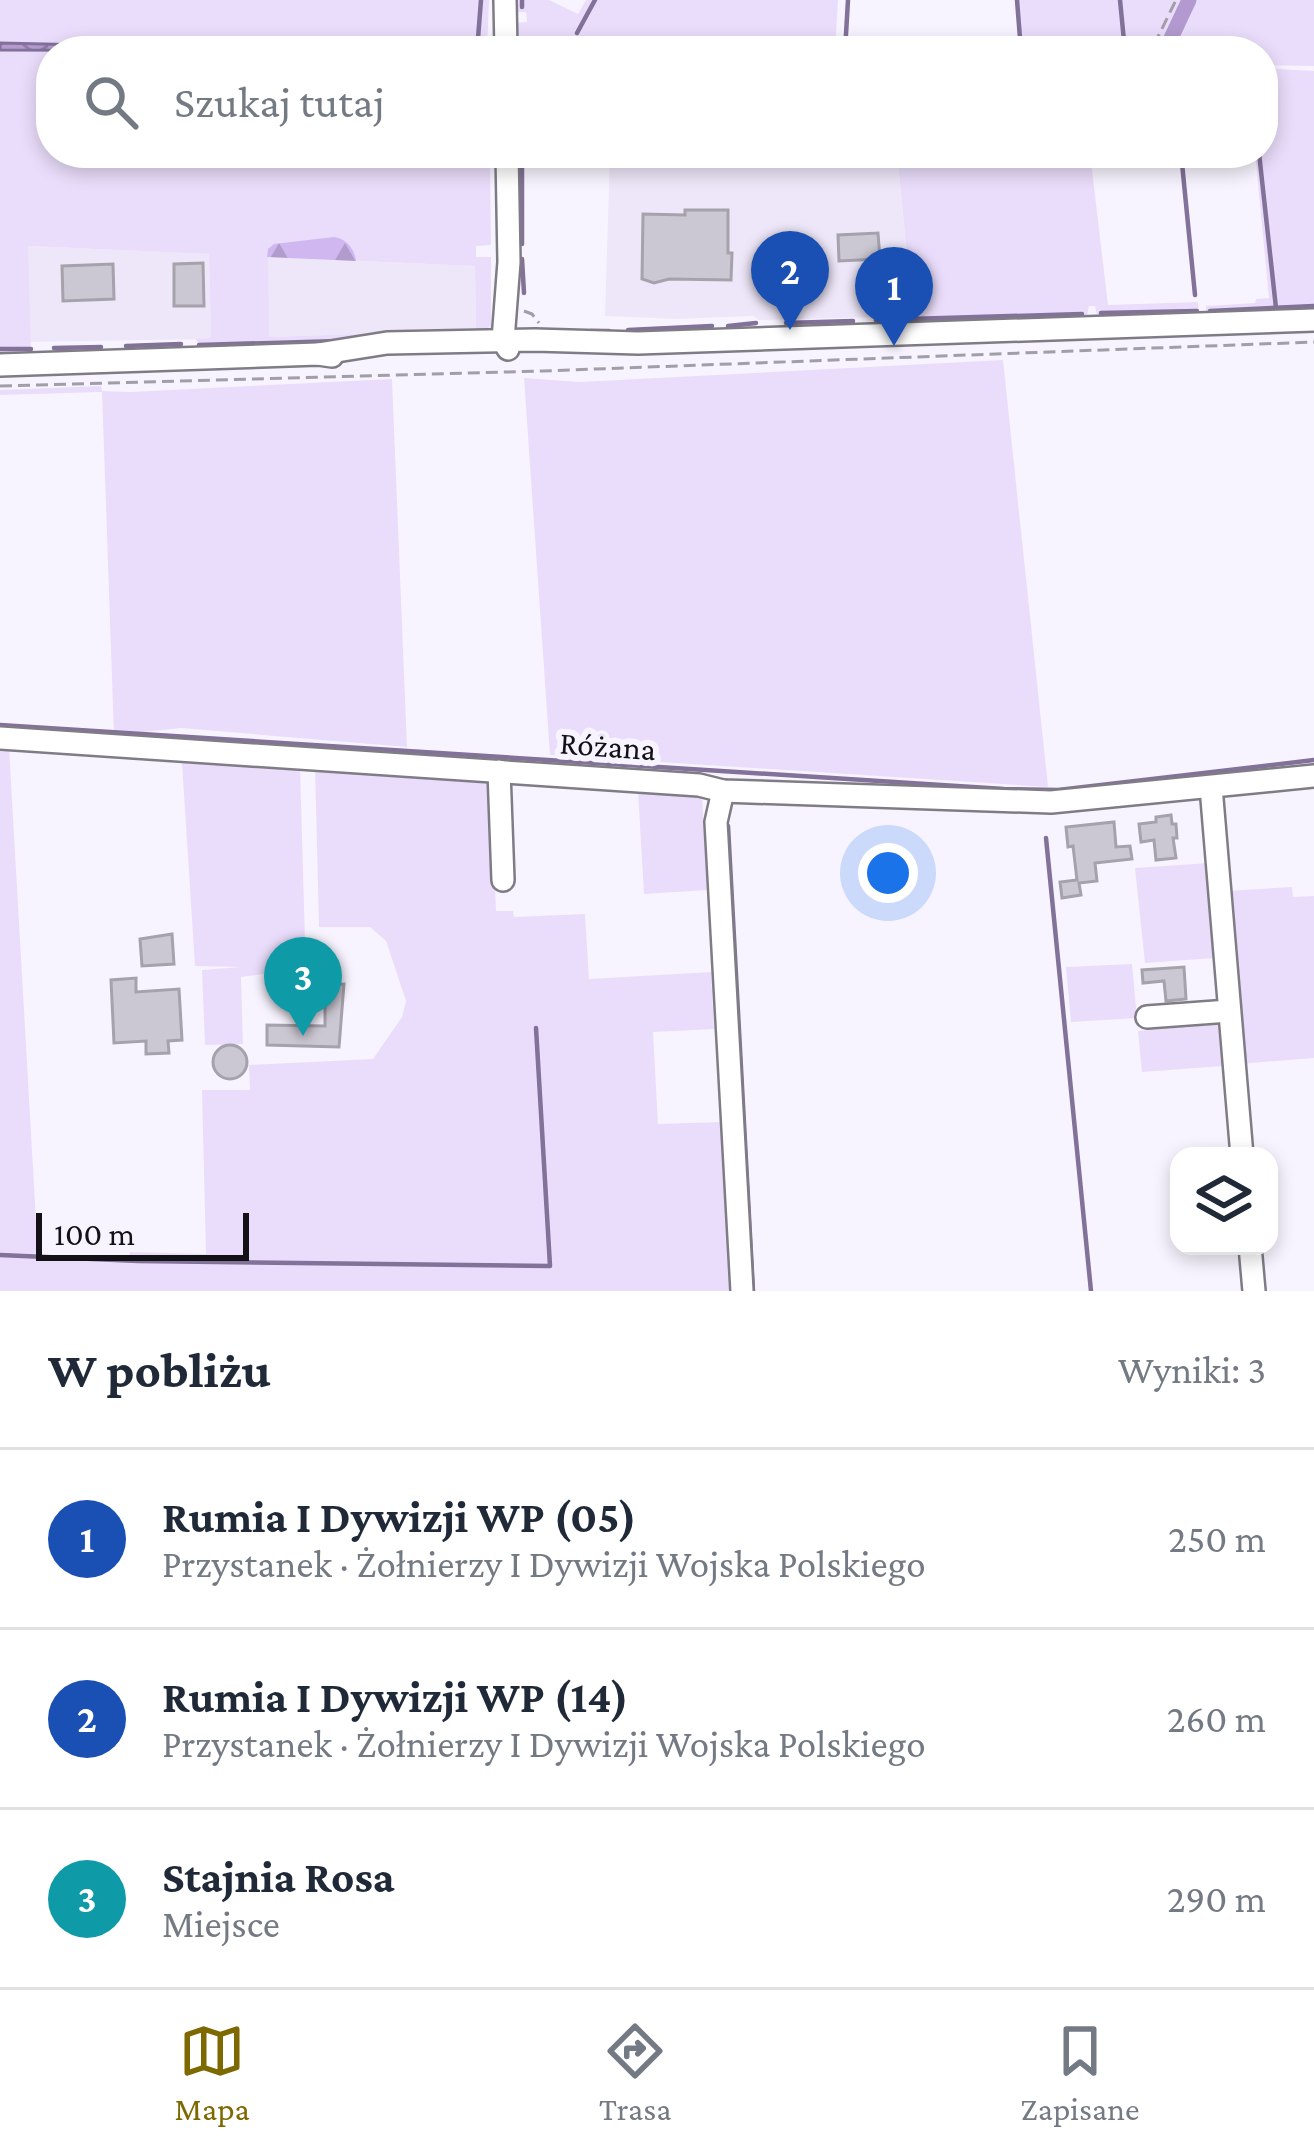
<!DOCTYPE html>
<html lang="pl">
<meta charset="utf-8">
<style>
:root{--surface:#fff;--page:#f6f6f7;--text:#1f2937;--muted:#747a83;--line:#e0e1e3;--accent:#7e6800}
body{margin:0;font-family:"Crimson Pro",serif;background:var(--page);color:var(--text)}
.controls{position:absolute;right:36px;bottom:36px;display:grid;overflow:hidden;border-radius:24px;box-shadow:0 6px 18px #0003}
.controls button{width:108px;height:108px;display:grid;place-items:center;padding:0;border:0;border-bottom:3px solid var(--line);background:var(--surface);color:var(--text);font:60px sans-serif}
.scale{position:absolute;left:36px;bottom:30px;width:213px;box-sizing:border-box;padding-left:12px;border:6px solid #131115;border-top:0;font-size:33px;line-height:42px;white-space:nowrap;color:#131115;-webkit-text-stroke:9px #f8f4ff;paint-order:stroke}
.you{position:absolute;left:888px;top:873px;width:42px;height:42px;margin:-30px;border:9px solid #fff;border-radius:50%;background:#1a73e8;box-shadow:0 0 0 18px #1a73e833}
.badge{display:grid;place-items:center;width:78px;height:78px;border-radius:50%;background:var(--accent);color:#fff;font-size:39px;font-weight:700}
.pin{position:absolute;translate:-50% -99px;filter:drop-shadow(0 3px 6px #0008)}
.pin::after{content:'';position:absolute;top:63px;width:42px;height:36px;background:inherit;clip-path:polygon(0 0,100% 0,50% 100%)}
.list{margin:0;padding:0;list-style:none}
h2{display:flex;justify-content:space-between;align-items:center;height:156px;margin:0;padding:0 48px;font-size:51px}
h2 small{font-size:39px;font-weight:400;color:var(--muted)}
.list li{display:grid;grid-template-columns:78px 1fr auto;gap:36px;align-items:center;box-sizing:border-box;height:180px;padding:0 48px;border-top:3px solid var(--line)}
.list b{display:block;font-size:45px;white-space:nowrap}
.list p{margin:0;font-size:39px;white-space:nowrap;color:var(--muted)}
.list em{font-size:39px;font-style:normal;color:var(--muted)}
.icon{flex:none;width:66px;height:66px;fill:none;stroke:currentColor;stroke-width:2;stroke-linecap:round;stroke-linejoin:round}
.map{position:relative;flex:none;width:1314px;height:1291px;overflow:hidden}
.search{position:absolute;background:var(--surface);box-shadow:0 6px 18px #0003;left:36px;right:36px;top:36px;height:132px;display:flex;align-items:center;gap:30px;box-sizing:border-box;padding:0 42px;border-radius:48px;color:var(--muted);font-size:45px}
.sheet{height:696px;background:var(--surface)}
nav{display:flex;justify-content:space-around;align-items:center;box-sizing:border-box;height:168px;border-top:3px solid var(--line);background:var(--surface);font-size:33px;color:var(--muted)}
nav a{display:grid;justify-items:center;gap:6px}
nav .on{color:var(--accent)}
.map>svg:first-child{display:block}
</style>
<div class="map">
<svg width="1314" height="1291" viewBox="0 0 1314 1291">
<defs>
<pattern id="forest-firs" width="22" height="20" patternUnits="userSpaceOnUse" patternTransform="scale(3)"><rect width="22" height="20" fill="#d0b7f0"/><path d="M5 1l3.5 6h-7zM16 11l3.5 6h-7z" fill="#b29ccd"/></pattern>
<pattern id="water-waves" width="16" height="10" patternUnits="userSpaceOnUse" patternTransform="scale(3)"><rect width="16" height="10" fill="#b29ad0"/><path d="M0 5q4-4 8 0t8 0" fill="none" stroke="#907ca8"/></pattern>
</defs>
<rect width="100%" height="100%" fill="#f8f4ff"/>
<g fill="#eee7f9">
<path d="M 610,153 L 897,153 L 913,316 L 759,320 L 753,316 L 676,319 L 605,316 Z"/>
<path d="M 27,246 L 209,254 L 211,339 L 30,342 Z"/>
<path d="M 267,257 L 475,266 L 476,330 L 269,337 Z"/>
</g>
<g fill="#eaddfb">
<path d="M 0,0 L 489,0 L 487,51 L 426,51 L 408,46 L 395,51 L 357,51 L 0,43 Z"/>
<path d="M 513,0 L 549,0 L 578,14 L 586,0 L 838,0 L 835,51 L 705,51 L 654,44 L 595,45 L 612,51 L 570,51 L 592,47 L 562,45 L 551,51 L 515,51 L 513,23 L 527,22 L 526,12 L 516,12 Z"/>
<path d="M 1017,0 L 1314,0 L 1314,66 L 1263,65 L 1263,51 L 1021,51 Z"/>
<path d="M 0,50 L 78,51 L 51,51 L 51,153 L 490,153 L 491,245 L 476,246 L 476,257 L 491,257 L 491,326 L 476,333 L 433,332 L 476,329 L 475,266 L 268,257 L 269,337 L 415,332 L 313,347 L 200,348 L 196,339 L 211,338 L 209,254 L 28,246 L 31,355 L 0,358 Z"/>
<path d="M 1263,68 L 1314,71 L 1314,314 L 1206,317 L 1206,306 L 1255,303 L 1256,299 L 1269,298 L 1255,153 L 1263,153 Z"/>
<path d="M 897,153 L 1090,153 L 1108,305 L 1198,302 L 1199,317 L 1098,319 L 1095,306 L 1089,306 L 1086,321 L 875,328 L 872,316 L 913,315 Z"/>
<path d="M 1003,360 L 1048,787 L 550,755 L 524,378 L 580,382 Z"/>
<path d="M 392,379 L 407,747 L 181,728 L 114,735 L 102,392 L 0,395 L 0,390 L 101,386 L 102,391 L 130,392 Z"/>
<path d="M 0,746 L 9,747 L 38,1256 L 128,1259 L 130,1252 L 206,1254 L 202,1090 L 250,1090 L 249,1065 L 373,1059 L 402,1017 L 406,1001 L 386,941 L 370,927 L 319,927 L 315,767 L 490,781 L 496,911 L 513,911 L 514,917 L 585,914 L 589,979 L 711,972 L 714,1029 L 653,1032 L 658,1124 L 721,1122 L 731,1291 L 0,1291 Z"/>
<path d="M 182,763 L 300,767 L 305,940 L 289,954 L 288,971 L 241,977 L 243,1044 L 205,1045 L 202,970 L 241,967 L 195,966 Z"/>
<path d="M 638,791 L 702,796 L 707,890 L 644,894 Z"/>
<path d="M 1209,863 L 1215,958 L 1145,963 L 1135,868 Z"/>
<path d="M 1292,887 L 1293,897 L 1314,896 L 1314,1058 L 1239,1064 L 1227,891 Z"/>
<path d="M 1132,964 L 1137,1018 L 1071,1022 L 1066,967 Z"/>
<path d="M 1220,1019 L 1223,1066 L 1142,1072 L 1138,1031 L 1159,1029 L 1165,1022 Z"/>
</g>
<path fill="url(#forest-firs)" d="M 334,237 C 346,238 355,250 356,261 L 267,257 L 268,249 L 274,244 Z"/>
<path fill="url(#water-waves)" stroke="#827198" stroke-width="3" d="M 0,43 L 357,51 L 0,50 Z"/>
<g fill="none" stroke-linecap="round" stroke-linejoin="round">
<g stroke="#827198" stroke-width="4.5">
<path d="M 522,0 L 522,7"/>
<path d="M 1017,0 L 1021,51"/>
<path d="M 1120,0 L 1125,51"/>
<path d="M 577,33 L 595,0"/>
<path d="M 477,51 L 481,0"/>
<path d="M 845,51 L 848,0"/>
<path d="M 1181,153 L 1195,295"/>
<path d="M 1259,153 L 1276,308"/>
<path d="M 522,244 L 522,153"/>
<path d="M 522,259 L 524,293"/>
<path d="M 1210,311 L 1314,306"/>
<path d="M 1101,313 L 1197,311"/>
<path d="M 876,320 L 1082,314"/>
<path d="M 786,323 L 853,321"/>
<path d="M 728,326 L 756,323"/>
<path d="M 628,330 L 712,326"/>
<path d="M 591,331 L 609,331"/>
<path d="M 199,345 L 339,341"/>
<path d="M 126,346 L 181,344"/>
<path d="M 54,348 L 101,347"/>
<path d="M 0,349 L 31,349"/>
<path d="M 0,725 L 1004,789 L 1058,790 L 1314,760"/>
<path d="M 728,826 L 753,1291"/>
<path d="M 1046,838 L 1091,1291"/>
<path d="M 0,1255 L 138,1261 L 550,1266 L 536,1028"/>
</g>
<path stroke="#b29ad0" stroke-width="15" d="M 1165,51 L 1189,0"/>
</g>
<g fill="#ccc8d3" stroke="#a6a2ac" stroke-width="3">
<path d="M 685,210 L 728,210 L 728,253 L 732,253 L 731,280 L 669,279 L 654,283 L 642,279 L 643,214 L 685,215 Z"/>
<path d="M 878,233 L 880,259 L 839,261 L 838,235 Z"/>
<path d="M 203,263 L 204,306 L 174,306 L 174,264 Z"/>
<path d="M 113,264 L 114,299 L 63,301 L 62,266 Z"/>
<path d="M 1171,815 L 1172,824 L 1176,824 L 1177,838 L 1173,838 L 1176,858 L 1156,860 L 1154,840 L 1141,842 L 1139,824 L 1156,822 L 1156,817 Z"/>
<path d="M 1114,822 L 1116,847 L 1130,846 L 1132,859 L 1095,863 L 1097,881 L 1079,883 L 1081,895 L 1062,898 L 1060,882 L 1077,880 L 1073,846 L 1068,847 L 1066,827 Z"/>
<path d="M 172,934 L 174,964 L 142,966 L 140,939 Z"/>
<path d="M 1184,967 L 1186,999 L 1166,1001 L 1164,981 L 1143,983 L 1142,970 Z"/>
<path d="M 136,978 L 136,992 L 179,989 L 182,1040 L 168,1041 L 169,1053 L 146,1054 L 146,1041 L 114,1043 L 111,980 Z"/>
<path d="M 344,984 L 339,1047 L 267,1045 L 267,1025 L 325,1026 L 325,985 Z"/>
<circle cx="230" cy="1062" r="17"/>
</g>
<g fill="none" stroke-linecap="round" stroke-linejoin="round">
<g stroke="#807c85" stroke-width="26">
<g id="minor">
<path d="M 505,0 L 506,51"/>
<path d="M 507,153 L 509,262 L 503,340 L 508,349"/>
<path d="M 318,354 L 387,343 L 535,340 L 638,343 L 1314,320"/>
<path d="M 0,365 L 318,354 L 332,356"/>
<path d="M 0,738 L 699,785 L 723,791 L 1051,802 L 1314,776"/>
<path d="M 499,771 L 503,880"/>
<path d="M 1211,787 L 1242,1156"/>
<path d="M 723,791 L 716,822 L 742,1291"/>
<path d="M 1147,1017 L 1229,1011"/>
<path d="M 1250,1246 L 1254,1291"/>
</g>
</g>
<g stroke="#a29ea7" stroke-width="3" stroke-dasharray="12 6" stroke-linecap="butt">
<path d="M 1154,45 L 1176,0"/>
<path d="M 524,311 L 532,314 L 539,323"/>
<path d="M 0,386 L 543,371 L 1314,342"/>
</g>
<use href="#minor" stroke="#fff" stroke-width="21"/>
</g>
<g text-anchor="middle" stroke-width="12" stroke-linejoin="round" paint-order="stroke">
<g font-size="33" fill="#131115" stroke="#f8f4ff">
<text transform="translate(608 745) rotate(4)" y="12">Różana</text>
</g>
</g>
</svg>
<div class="controls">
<button><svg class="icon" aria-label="layers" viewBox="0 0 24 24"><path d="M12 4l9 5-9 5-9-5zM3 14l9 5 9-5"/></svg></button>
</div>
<div class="scale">100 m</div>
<div class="you"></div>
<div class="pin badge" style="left:894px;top:346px;background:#1a4fb4">1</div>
<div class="pin badge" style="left:790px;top:330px;background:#1a4fb4">2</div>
<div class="pin badge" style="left:303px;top:1036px;background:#0f9aa8">3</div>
<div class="search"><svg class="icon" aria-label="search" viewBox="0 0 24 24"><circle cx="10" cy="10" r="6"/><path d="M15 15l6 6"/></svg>Szukaj tutaj</div>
</div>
<section class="sheet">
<h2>W pobliżu<small>Wyniki: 3</small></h2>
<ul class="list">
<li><span class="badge" style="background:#1a4fb4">1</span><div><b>Rumia I Dywizji WP (05)</b><p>Przystanek · Żołnierzy I Dywizji Wojska Polskiego</p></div><em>250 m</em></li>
<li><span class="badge" style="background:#1a4fb4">2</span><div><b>Rumia I Dywizji WP (14)</b><p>Przystanek · Żołnierzy I Dywizji Wojska Polskiego</p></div><em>260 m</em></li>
<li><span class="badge" style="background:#0f9aa8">3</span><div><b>Stajnia Rosa</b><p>Miejsce</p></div><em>290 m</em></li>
</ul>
</section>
<nav>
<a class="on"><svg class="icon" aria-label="map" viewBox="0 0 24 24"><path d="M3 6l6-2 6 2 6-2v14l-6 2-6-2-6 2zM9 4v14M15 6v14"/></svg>Mapa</a>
<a><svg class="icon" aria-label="directions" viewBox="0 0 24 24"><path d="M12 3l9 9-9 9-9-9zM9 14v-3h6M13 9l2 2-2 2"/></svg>Trasa</a>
<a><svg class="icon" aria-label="saved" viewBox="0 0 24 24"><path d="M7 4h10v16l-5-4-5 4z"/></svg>Zapisane</a>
</nav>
